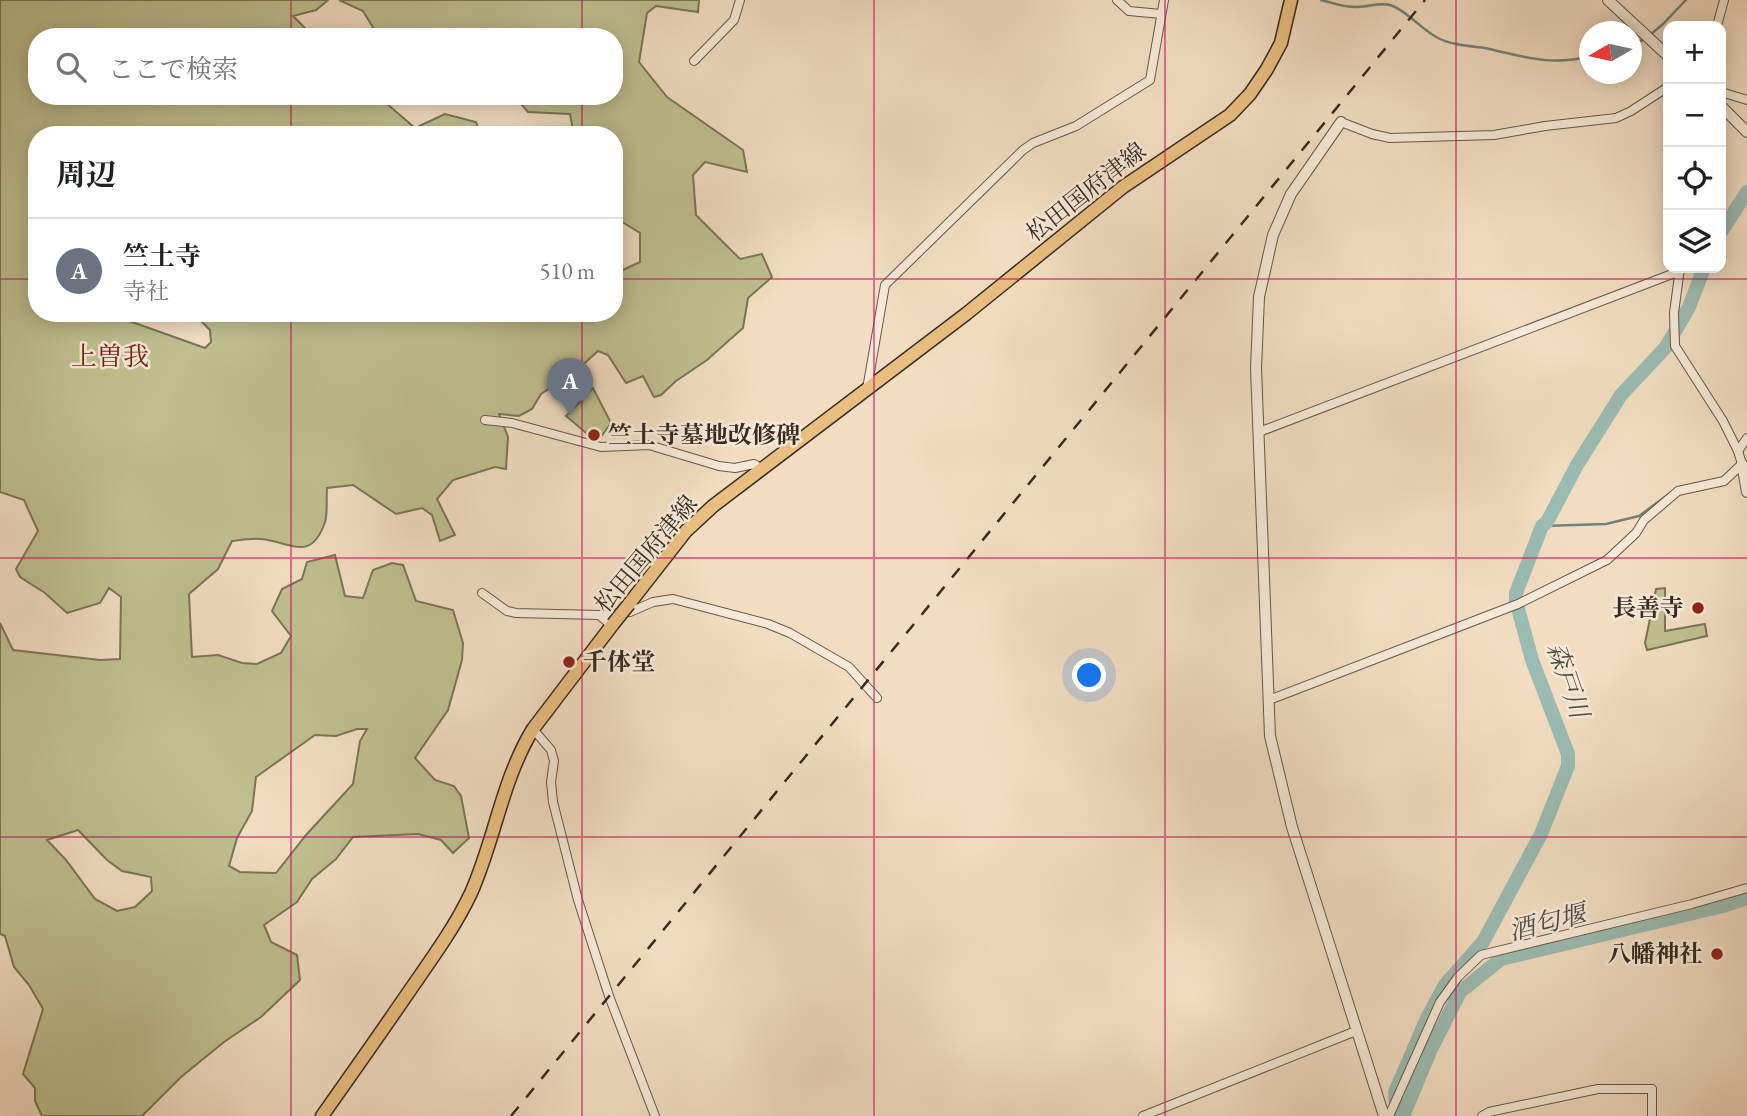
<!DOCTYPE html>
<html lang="ja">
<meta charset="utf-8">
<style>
:root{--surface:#fff;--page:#f6f6f6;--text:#202124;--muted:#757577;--line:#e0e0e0;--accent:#8f2418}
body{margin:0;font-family:"EB Garamond","Noto Serif JP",serif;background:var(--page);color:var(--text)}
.controls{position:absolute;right:21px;top:21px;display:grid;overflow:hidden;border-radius:14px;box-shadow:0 4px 18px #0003}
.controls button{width:63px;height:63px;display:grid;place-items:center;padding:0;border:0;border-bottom:2px solid var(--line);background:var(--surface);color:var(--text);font:35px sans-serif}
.compass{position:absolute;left:1579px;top:21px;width:63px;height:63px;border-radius:50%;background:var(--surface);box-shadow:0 4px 18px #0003;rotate:261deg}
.you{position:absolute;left:1090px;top:676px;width:24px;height:24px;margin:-18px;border:5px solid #fff;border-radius:50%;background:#1a73e8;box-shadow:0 0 0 10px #1a73e833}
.badge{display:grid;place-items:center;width:46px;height:46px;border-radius:50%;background:var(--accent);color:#fff;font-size:23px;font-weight:700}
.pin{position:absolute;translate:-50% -58px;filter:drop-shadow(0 2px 4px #0008)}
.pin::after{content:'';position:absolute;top:37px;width:24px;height:21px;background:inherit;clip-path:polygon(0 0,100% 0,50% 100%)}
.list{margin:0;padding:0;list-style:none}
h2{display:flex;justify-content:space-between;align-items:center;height:91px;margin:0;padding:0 28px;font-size:30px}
h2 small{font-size:23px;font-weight:400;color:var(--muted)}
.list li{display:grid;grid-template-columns:46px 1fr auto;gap:21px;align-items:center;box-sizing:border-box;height:105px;padding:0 28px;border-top:2px solid var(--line)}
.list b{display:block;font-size:26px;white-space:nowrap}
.list p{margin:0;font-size:23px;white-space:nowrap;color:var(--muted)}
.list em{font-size:23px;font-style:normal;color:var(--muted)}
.icon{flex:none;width:38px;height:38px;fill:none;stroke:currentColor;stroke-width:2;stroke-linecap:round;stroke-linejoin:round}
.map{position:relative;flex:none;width:1747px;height:1116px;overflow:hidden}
.search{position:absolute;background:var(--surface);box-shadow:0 4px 18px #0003;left:28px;top:28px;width:595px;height:77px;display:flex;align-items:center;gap:18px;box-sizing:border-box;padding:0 24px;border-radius:28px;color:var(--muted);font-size:26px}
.panel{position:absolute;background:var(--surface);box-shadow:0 4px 18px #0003;left:28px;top:126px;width:595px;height:196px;border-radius:28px}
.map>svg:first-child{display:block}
</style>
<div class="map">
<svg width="1747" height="1116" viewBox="0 0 1747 1116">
<rect width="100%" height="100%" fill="#f2ddc2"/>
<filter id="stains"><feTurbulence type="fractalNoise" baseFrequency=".00286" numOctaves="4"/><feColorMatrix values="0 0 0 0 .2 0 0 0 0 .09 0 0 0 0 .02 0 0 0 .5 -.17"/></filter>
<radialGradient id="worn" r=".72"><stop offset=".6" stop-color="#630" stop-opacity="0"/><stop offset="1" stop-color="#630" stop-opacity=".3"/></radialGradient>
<g fill="#bfbf8f" stroke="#7a7557" stroke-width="2" fill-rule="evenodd">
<path d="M 0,0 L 328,0 L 316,10 L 293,16 L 314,37 L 37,37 L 37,96 L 383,96 L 386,103 L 415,128 L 445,114 L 476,122 L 481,135 L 37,135 L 37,313 L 107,313 L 205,348 L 211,342 L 210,330 L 193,313 L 552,313 L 563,317 L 566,313 L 614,313 L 614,274 L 640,262 L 640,233 L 614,217 L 614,135 L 574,135 L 570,114 L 528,112 L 514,96 L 614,96 L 614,37 L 385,37 L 374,29 L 363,11 L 339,0 L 699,0 L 698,12 L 656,6 L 647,13 L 639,62 L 667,97 L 743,150 L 747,172 L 705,162 L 693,175 L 696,215 L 740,259 L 762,254 L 772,277 L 748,298 L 743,328 L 707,360 L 676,381 L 661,395 L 654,397 L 643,376 L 626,383 L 608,355 L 598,351 L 576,371 L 541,394 L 532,409 L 519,416 L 499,414 L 508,437 L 506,469 L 495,467 L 453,480 L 437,499 L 455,535 L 440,541 L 432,515 L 422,508 L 396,514 L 353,485 L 327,488 C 326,499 328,512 325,522 C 311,563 291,542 261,539 C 252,538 241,540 232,541 L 218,569 L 189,594 L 192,657 L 218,655 L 242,663 L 257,664 L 281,653 L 291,636 L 272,611 L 282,589 L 302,579 L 307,562 L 335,555 L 345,596 L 363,598 L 373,570 L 392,563 L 403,565 L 416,601 L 453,610 L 463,643 L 462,660 L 448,710 L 415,758 L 435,780 L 454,786 L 461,796 L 469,838 L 453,853 L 441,840 L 418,834 L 353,837 L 336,859 L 312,879 L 297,902 L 264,925 L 271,942 L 297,955 L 300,980 L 261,1017 L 224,1042 L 181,1077 L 142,1116 L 42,1116 L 35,1101 L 35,1088 L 23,1074 L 43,1009 L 29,985 L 14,967 L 5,936 L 0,934 L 0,623 L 13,650 L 100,660 L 120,659 L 121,597 L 109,588 L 100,603 L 67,613 L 45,593 L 20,577 L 16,569 L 38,531 L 24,500 L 0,492 ZM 357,729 L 367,729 L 360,741 L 353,784 L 306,835 L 276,873 L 240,872 L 229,866 L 237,838 L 252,811 L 256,777 L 315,735 L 336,736 ZM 78,830 L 107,860 L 122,871 L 151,877 L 152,891 L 135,907 L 117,911 L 95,899 L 66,860 L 47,840 Z"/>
<path d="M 593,388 L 611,423 L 597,442 L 566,416 Z"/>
<path d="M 1665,588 L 1665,631 L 1705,624 L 1707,636 L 1647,650 L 1645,643 L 1656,589 Z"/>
</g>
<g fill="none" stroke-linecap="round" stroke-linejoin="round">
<g stroke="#728277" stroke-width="2.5">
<path d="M 1321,0 C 1333,3 1345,8 1358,7 C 1368,7 1380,2 1390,5 C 1405,9 1422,30 1438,38 C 1451,45 1470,46 1485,48 C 1522,56 1550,67 1590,56"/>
<path d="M 1650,35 L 1663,24 L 1686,0"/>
<path d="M 1632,44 L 1645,39"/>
<path d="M 1542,526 L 1606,524 L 1639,516 L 1673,491"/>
</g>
<g stroke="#9bbcb2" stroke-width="14">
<path d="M 1721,232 L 1747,192"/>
<path d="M 1397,1116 L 1395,1092 L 1428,1016 L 1445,985 L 1483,942 L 1541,834 L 1568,766 L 1568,754 L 1532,660 L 1516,601 L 1516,593 L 1542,526 L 1547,522 L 1577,465 L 1621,395 L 1666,347 L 1689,307 L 1704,268"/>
<path d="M 1403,1116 L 1431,1049 L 1460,992 L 1501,959 L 1723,906 L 1747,898"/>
</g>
<g stroke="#645848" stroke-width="10">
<g id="minor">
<path d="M 1117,0 L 1129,11 L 1161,14"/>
<path d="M 1717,26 L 1724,0"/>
<path d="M 694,61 L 734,20 L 740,0"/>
<path d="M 1721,92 L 1747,100"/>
<path d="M 1341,122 L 1372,134 L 1390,138 L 1494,135 L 1545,126 L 1616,118 L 1631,111 L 1668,87"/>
<path d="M 867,389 L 885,285 L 1023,150 L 1033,143 L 1076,126 L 1150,80 L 1164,0"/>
<path d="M 485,420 L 512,423 L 601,447 L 649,445 L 719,466 L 735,468 L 754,464 L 762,469"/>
<path d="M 1259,432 L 1680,271"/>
<path d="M 1738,451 L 1747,438"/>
<path d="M 482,593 L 507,611 L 516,613 L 599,615 L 612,626"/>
<path d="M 599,615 L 630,612 L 653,602 L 673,599 L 768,624 L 790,633 L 849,667 L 877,698"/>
<path d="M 1269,700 L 1518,604 L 1607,560 L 1636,533 L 1644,520 L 1678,491 L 1724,481 L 1742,464 L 1738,451 L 1723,421 L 1675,346 L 1674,313 L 1680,268"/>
<path d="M 533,729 L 551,750 L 554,761 L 551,782 L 553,802 L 578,900 L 609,996 L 655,1116"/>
<path d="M 1143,1116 L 1356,1031"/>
<path d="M 1389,1116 L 1440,1002 L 1458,977 L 1481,955 L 1692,904 L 1747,888"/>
<path d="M 1482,1116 L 1489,1112 L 1598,1089 L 1652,1089 L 1652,1116"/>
</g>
</g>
<g stroke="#645848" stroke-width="12">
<g id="tertiary">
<path d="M 1608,0 L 1668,56"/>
<path d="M 1721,106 L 1747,132"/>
<path d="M 1341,122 L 1291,194 L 1273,235 L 1259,297 L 1256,368 L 1270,736 L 1292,827 L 1384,1116"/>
<path d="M 1742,464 L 1747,492"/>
</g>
</g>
<g stroke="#352b1f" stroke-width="15">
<g id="primary">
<path d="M 629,604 L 686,531 L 713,506 L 966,314 L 1123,187 L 1230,115 L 1250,94 L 1267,69 L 1281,43 L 1291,0"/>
<path d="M 322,1116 C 351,1075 380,1034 408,993 C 430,961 454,929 471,893 C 495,839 502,780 533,729 L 613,624"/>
</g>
</g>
<use href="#minor" stroke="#f7e9d7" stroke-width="8"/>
<use href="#tertiary" stroke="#f7e9d7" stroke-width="10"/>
<use href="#primary" stroke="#e9be81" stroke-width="12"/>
<path stroke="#352b1f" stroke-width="2.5" stroke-dasharray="12 12" stroke-linecap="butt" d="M 511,1116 L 1425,0"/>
<g stroke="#352b1f" stroke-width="15" stroke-linecap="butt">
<path id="primary-bridge" d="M 613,624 L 629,604"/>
</g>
<use href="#primary-bridge" stroke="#e9be81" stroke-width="12"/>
</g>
<path fill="none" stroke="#c2185b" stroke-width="2" stroke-opacity="0.55" d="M 291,0 L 291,37M 582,0 L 582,37M 874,0 L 874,1116M 1165,0 L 1165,1116M 1456,0 L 1456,1116M 291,96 L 291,135M 582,96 L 582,135M 0,279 L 37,279M 614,279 L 1747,279M 291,313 L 291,1116M 582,313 L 582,1116M 0,558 L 1747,558M 0,837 L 1747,837"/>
<g fill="#8f2418" stroke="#f7e9d7" stroke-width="2.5">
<circle cx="594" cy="435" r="7"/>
<circle cx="1698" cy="608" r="7"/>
<circle cx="569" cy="662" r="7"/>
<circle cx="1717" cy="954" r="7"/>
</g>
<g text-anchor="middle" stroke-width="5" stroke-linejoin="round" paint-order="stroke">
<g font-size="24" fill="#352b1f" stroke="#f7e9d7">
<text transform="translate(1086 192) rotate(-38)" y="8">松田国府津線</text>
<text transform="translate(646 554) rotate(-50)" y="8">松田国府津線</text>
</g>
<g font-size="24" font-weight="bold" fill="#352b1f" stroke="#f7e9d7" text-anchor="start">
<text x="608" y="443">竺土寺墓地改修碑</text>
<text x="1684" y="616" text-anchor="end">長善寺</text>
<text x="583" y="670">千体堂</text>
<text x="1703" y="962" text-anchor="end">八幡神社</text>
</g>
<g font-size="26" fill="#7a1f14" stroke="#f7e9d7">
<text x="110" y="365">上曽我</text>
</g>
<g font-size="26" font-style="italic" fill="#4e4f44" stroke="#f7e9d7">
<text transform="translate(1568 680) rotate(71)" y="9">森戸川</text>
<text transform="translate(1547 922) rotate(-14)" y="9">酒匂堰</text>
</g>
</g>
<rect width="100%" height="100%" filter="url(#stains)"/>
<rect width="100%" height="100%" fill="url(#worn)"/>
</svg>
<div class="controls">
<button>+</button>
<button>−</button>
<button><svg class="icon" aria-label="locate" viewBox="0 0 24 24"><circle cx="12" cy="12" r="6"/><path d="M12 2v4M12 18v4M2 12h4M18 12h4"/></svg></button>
<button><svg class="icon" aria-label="layers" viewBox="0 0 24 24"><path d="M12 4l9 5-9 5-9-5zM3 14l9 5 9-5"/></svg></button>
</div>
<svg class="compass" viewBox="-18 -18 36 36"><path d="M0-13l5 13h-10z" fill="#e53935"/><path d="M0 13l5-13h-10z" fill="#757577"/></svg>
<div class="you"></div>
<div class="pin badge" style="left:570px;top:416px;background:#6b7280">A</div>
<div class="search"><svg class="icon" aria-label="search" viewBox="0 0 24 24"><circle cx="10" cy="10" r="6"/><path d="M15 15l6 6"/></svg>ここで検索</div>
<section class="panel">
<h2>周辺<small></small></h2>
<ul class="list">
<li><span class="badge" style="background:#6b7280">A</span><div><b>竺土寺</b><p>寺社</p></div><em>510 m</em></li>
</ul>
</section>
</div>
